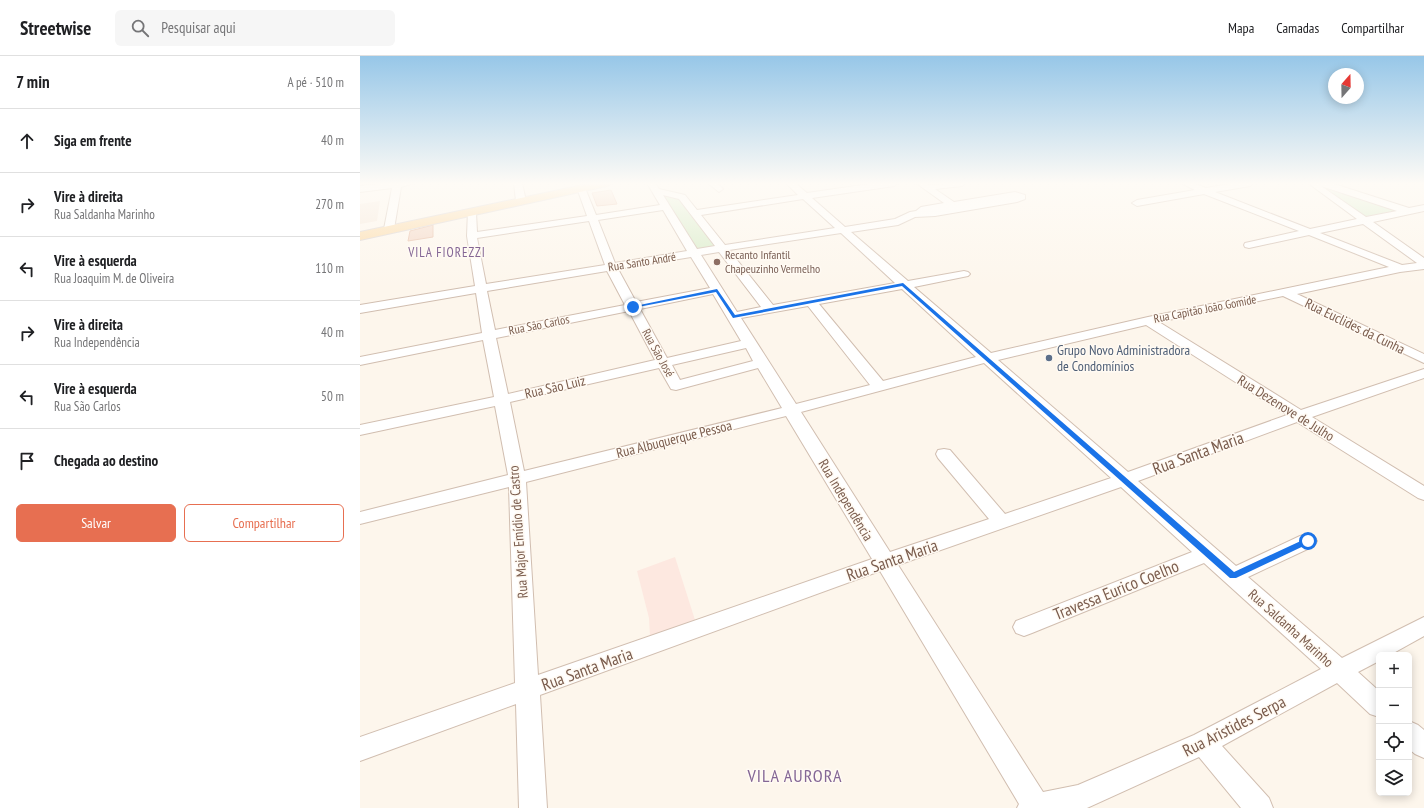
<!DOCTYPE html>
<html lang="pt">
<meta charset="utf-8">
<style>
:root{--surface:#fff;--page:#f6f6f6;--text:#202124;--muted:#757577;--line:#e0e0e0;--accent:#e76f51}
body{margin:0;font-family:"PT Sans Narrow",sans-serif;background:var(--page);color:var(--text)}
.controls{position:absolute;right:12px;bottom:12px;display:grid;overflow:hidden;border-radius:6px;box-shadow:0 2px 10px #0003}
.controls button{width:36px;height:36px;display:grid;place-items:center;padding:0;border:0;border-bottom:1px solid var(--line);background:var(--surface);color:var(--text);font:20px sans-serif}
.compass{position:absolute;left:968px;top:12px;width:36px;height:36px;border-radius:50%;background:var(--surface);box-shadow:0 2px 10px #0003;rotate:20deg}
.stop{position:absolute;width:12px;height:12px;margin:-9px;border:3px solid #1a73e8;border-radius:50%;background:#fff}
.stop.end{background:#1a73e8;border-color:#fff;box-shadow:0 1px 4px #0008}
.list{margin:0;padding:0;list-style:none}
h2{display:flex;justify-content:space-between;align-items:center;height:52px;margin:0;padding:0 16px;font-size:17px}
h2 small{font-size:13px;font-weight:400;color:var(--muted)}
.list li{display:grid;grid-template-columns:26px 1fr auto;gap:12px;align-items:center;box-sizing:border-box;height:64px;padding:0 16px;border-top:1px solid var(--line)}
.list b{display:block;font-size:15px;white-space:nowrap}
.list p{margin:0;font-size:13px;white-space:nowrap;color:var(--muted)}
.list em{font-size:13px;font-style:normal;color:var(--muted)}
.actions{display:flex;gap:8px;padding:12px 16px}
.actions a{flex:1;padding:9px 0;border:1px solid var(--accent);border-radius:6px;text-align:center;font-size:14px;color:var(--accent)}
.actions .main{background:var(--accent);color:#fff}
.icon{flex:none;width:22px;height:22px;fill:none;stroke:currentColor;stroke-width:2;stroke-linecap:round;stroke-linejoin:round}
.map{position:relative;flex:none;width:1064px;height:752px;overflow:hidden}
header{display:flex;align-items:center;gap:24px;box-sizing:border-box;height:56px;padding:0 20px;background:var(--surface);border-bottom:1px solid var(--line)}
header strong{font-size:19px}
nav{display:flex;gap:22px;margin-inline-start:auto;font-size:14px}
.search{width:280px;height:36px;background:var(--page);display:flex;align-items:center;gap:10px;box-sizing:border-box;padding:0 14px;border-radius:6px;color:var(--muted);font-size:15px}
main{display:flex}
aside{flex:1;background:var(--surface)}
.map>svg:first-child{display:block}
</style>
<header>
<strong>Streetwise</strong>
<div class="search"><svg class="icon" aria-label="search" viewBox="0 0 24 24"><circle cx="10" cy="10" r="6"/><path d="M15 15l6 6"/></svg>Pesquisar aqui</div>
<nav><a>Mapa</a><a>Camadas</a><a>Compartilhar</a></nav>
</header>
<main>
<aside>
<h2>7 min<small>A pé · 510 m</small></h2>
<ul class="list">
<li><svg class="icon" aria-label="ahead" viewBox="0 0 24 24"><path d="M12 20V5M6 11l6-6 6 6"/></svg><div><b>Siga em frente</b></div><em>40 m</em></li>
<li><svg class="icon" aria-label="right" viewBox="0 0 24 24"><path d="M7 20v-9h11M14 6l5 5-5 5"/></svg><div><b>Vire à direita</b><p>Rua Saldanha Marinho</p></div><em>270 m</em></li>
<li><svg class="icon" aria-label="left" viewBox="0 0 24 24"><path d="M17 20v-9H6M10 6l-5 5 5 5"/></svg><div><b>Vire à esquerda</b><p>Rua Joaquim M. de Oliveira</p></div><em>110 m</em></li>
<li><svg class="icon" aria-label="right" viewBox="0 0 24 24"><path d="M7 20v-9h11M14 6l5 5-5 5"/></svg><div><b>Vire à direita</b><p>Rua Independência</p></div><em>40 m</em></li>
<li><svg class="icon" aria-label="left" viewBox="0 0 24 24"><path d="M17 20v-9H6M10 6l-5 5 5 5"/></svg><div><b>Vire à esquerda</b><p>Rua São Carlos</p></div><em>50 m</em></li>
<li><svg class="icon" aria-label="arrive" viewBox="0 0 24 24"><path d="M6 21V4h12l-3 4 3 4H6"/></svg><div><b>Chegada ao destino</b></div></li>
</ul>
<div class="actions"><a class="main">Salvar</a><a>Compartilhar</a></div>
</aside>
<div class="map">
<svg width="1064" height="752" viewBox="0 0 1064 752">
<rect width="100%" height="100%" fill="#fdf6ec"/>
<path fill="#f5e8da" d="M 20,145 L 17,165 L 0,168 L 0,148 Z"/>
<path fill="#fde8e0" d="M 315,501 L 335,564 L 290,580 L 289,562 L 277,515 Z"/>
<g fill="#d8ecc9">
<path d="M 955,127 L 1039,154 L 1002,161 Z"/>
<path d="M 299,136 L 319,141 L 360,193 L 338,197 Z"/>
</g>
<g fill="#f3d5c3" stroke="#e6bba3">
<path d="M 251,134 L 257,148 L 237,150 L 232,137 Z"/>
<path d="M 73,169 L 73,181 L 48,185 L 50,175 Z"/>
</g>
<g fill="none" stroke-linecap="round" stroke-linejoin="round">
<g stroke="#d1beb0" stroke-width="2">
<g id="minor">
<path d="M 28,127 L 54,127 L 41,131 L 34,173 L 29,176 L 24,173 L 32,132 L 0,136 L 0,130 Z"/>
<path d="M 154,127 L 162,127 L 166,145 L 164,147 L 161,148 L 156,145 Z"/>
<path d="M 287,127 L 295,127 L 299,133 L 325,139 L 337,154 L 438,139 L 426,127 L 435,127 L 447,137 L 516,127 L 538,127 L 534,130 L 452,142 L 485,171 L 535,163 L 550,156 L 556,155 L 561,151 L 584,147 L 556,127 L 566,127 L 569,129 L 606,127 L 602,130 L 575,133 L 594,146 L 655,136 L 665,139 L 665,143 L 657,146 L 575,160 L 555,161 L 538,169 L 491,176 L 548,225 L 604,215 L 608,216 L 610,218 L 608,220 L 554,231 L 631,297 L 788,261 L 1029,211 L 949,179 L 889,192 L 885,191 L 884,189 L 885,187 L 939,175 L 844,138 L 777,150 L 772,147 L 777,144 L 835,134 L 821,127 L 833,127 L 846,132 L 875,127 L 894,127 L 890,130 L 855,136 L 950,173 L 997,163 L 948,127 L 971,127 L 1049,152 L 1064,149 L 1064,155 L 1013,166 L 1064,202 L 1064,213 L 1040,216 L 937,238 L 1064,298 L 1064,307 L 923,240 L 799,266 L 941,354 L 1064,313 L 1064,322 L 952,361 L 1064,430 L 1064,444 L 1058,442 L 937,366 L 778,425 L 876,510 L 940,480 L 947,478 L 954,480 L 957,485 L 954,490 L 888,521 L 982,602 L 1064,561 L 1064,580 L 1030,599 L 1019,599 L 1019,605 L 998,616 L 1019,635 L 1019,661 L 1010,658 L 977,627 L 862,690 L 909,742 L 913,752 L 881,752 L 839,701 L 727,752 L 657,752 L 659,748 L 520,515 L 180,639 L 187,752 L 159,752 L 156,648 L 0,705 L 0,681 L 155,627 L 149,431 L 0,468 L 0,456 L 148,419 L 135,350 L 0,379 L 0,369 L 134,341 L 123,284 L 0,309 L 0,301 L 122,277 L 116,237 L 0,257 L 0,249 L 115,230 L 107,180 L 108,154 L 114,154 L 116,156 L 117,176 L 227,160 L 217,132 L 221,129 L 225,132 L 236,159 L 300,149 ZM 961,130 L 1037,155 L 1006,161 ZM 303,139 L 319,143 L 355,190 L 337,193 ZM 443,143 L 475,172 L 365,189 L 341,159 ZM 303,154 L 327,195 L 255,207 L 238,164 ZM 229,165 L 245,209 L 126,228 L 117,182 ZM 1003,168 L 1057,207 L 1042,209 L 960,177 ZM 481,177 L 535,227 L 413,249 L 369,194 ZM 359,196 L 401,251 L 377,256 L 341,199 ZM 331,201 L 350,232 L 276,246 L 258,213 ZM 247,215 L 265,249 L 135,274 L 127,235 ZM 542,233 L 616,301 L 523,325 L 459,248 ZM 353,238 L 381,285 L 307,302 L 280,253 ZM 448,250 L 510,329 L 436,348 L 381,262 ZM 269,255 L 295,304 L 148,338 L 136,282 ZM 786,269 L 927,359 L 768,416 L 638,304 ZM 386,292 L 393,305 L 320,324 L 312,309 ZM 624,307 L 751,422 L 645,458 L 590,394 L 584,393 L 578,394 L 576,398 L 578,402 L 629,463 L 530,496 L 441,356 ZM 299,312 L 311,333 L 316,334 L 398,312 L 422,352 L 164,415 L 150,346 ZM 426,360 L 512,503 L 178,619 L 166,426 ZM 761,431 L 832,496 L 656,565 L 653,571 L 656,577 L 664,580 L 672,577 L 844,507 L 961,613 L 834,679 L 718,729 L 683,736 L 538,509 Z"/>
<path d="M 348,127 L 357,127 L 363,133 L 359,136 Z"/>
<path d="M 1049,665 L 1058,669 L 1064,674 L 1064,702 L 1055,698 L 1049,693 Z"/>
</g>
</g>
<g stroke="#dad1cd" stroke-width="2">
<path id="major" d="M 232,127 L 252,127 L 247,130 L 0,184 L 0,176 Z"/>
</g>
<use href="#minor" fill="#fff" fill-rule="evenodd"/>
<use href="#major" fill="#fbd9a5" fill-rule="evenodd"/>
</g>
<linearGradient id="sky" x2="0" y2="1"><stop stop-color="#97c7e8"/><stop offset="0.55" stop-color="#fefbf6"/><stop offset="1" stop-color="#fefbf6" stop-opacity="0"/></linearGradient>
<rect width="1064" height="232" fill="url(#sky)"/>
<path fill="#1a73e8" d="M 543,227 L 874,516 L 945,483 L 950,483 L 950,487 L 876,522 L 870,522 L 542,230 L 373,262 L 356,236 L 273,252 L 270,251 L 357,233 L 375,259 Z"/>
<circle fill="#8d6e63" stroke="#fffaf3" stroke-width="1.5" cx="357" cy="206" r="4"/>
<circle fill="#5c6f8a" stroke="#fffaf3" stroke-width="1.5" cx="689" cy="302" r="4"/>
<g text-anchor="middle" stroke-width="3" stroke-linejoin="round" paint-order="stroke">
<g font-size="12" fill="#785e54" stroke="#fffaf3" text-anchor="start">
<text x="365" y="203">Recanto Infantil<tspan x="365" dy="14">Chapeuzinho Vermelho</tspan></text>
</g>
<g font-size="12" fill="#7a5c4d" stroke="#fffaf3">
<text transform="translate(282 206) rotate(-9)" y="4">Rua Santo André</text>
<text transform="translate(845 253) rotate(-11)" y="4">Rua Capitão João Gomide</text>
<text transform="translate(179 269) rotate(-11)" y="4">Rua São Carlos</text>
<text transform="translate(298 297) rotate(61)" y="4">Rua São José</text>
</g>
<g font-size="13" letter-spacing="1" fill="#846695" stroke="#fffaf3">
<text x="87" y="201">VILA FIOREZZI</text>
</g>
<g font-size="14" fill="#7a5c4d" stroke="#fffaf3">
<text transform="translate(995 270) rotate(26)" y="5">Rua Euclides da Cunha</text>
<text transform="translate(195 331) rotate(-13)" y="5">Rua São Luiz</text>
<text transform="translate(926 352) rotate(32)" y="5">Rua Dezenove de Julho</text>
<text transform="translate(314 383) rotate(-14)" y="5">Rua Albuquerque Pessoa</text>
<text transform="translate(486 444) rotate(59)" y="5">Rua Independência</text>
<text transform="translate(158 476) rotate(-94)" y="5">Rua Major Emídio de Castro</text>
<text transform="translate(931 572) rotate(42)" y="5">Rua Saldanha Marinho</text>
</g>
<g font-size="14" fill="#4e5e75" stroke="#fffaf3" text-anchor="start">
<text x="697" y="299">Grupo Novo Administradora<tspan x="697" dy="16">de Condomínios</tspan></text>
</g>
<g font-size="17" fill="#7a5c4d" stroke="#fffaf3">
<text transform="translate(838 397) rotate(-20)" y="6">Rua Santa Maria</text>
<text transform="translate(532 504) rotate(-19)" y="6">Rua Santa Maria</text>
<text transform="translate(756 534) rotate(-22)" y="6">Travessa Eurico Coelho</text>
<text transform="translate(227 613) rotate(-20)" y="6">Rua Santa Maria</text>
<text transform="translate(874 670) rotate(-27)" y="6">Rua Aristides Serpa</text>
</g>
<g font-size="18" letter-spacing="1" fill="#846695" stroke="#fffaf3">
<text x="435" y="726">VILA AURORA</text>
</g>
</g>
</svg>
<div class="controls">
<button>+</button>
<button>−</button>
<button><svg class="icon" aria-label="locate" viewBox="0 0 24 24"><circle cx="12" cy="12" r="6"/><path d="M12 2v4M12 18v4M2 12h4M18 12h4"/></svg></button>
<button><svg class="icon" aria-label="layers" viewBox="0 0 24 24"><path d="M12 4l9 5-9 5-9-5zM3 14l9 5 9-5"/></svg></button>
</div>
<svg class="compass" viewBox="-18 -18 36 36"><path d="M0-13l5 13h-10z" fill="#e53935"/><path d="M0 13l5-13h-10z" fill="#757577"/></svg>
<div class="stop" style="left:948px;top:485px"></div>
<div class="stop end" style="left:273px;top:251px"></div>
</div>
</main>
